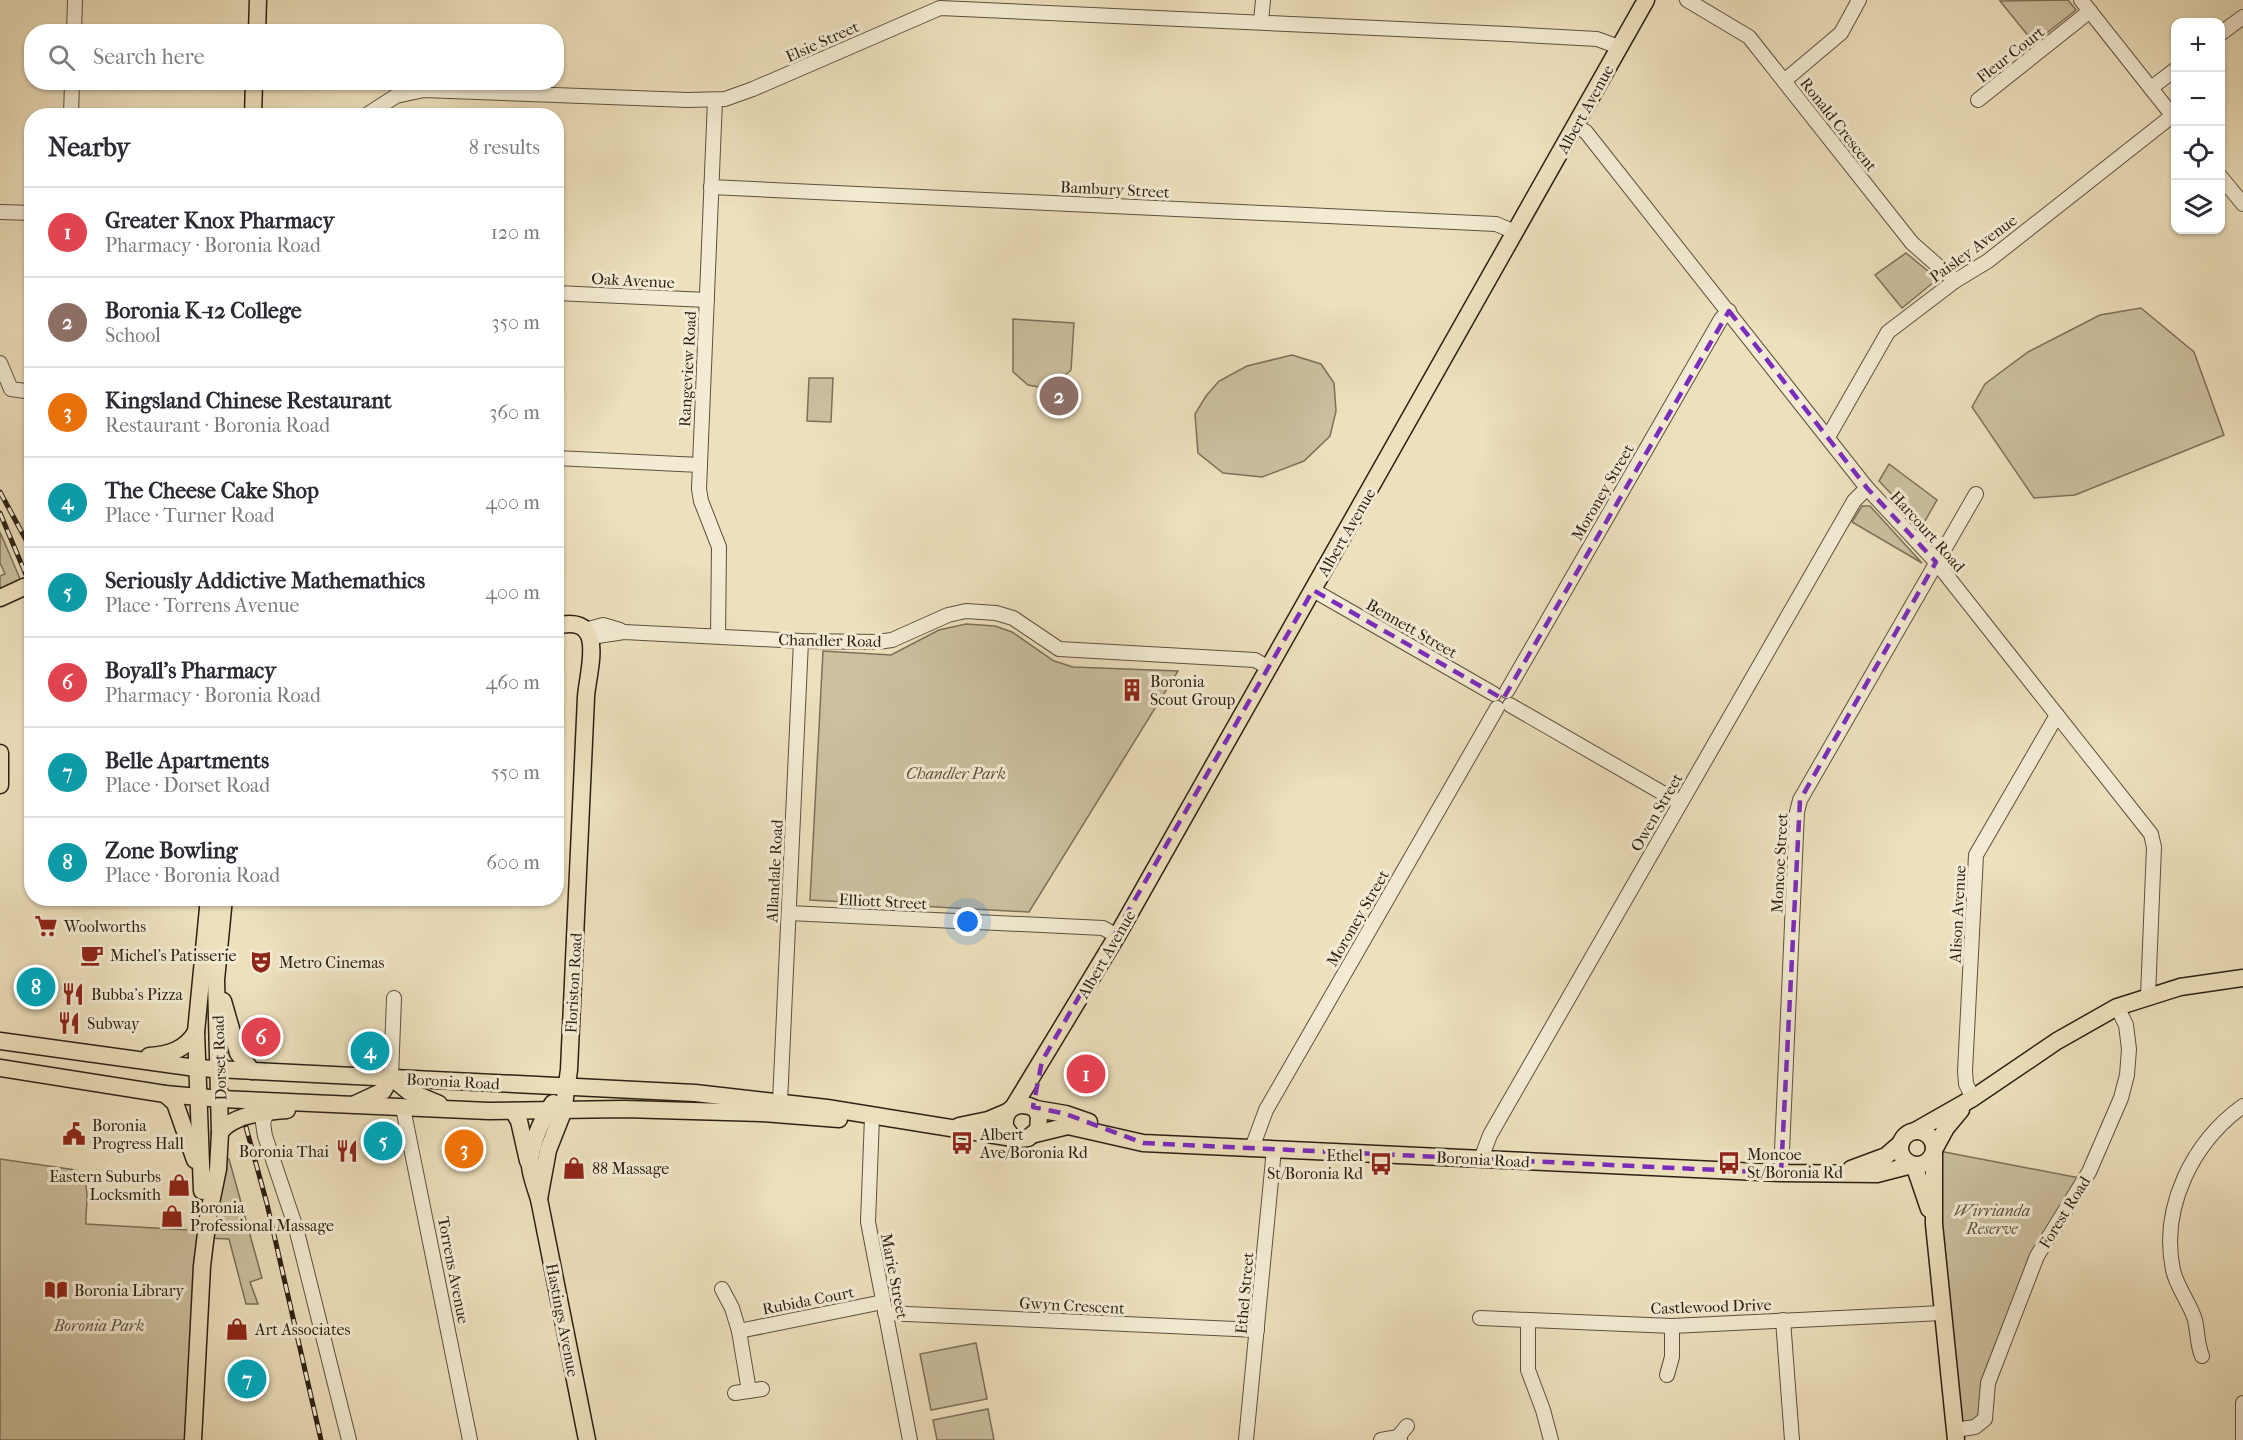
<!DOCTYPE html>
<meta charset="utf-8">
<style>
:root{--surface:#fff;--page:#f2f2f3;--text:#2b2b33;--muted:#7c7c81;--line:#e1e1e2;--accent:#d93025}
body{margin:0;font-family:"IM FELL French Canon",serif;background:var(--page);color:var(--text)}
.controls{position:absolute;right:18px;top:18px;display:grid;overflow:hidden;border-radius:12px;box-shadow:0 2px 4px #0004}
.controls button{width:54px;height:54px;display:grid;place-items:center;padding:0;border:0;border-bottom:2px solid var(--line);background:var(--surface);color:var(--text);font:30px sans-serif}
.you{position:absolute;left:968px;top:922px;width:21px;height:21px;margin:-15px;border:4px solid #fff;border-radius:50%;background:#1a73e8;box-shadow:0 0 0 9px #1a73e833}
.badge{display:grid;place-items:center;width:39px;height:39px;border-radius:50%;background:var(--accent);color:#fff;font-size:20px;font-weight:700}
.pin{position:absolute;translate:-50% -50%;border:3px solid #fff;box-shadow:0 2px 6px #0006}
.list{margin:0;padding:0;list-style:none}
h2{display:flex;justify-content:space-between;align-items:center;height:78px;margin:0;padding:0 24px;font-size:26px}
h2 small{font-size:20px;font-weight:400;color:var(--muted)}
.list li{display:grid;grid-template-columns:39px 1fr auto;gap:18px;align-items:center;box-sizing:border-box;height:90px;padding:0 24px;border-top:2px solid var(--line)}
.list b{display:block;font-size:22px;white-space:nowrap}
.list p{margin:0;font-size:20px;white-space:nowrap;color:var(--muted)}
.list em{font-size:20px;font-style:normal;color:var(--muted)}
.icon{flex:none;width:33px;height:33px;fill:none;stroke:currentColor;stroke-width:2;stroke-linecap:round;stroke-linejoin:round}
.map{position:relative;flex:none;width:2243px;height:1440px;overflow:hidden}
.search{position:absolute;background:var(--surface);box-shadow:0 2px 4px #0004;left:24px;top:24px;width:540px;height:66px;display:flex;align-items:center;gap:15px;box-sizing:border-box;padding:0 21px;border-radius:24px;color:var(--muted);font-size:22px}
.panel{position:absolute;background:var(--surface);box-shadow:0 2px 4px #0004;left:24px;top:108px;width:540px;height:798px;border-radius:24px}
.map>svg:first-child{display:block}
</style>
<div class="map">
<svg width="2243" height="1440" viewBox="0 0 2243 1440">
<rect width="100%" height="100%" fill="#ede0bc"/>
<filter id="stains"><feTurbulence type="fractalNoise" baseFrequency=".00333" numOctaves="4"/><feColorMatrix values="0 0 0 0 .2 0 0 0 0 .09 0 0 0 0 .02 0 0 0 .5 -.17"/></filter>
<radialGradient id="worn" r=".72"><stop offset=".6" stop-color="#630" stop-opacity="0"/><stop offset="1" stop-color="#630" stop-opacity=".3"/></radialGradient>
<g fill="#ccc09f" stroke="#7c705a" stroke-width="1.5">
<path d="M 2068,0 L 2076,10 L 2034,43 L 2000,1 Z"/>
<path d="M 1906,253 L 1934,276 L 1934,282 L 1902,308 L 1875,275 Z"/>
<path d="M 2141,308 L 2194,352 L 2224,435 L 2075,495 L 2034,498 L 1972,407 L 1985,384 L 2028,352 L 2100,315 Z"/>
<path d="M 1013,319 L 1074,323 L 1071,370 L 1050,389 L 1028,385 L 1013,372 Z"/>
<path d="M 1292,355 L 1321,364 L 1334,383 L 1336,411 L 1330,436 L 1304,461 L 1262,477 L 1223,473 L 1198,453 L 1195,414 L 1206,396 L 1219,381 L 1247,366 Z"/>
<path d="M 809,378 L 833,378 L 831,422 L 807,421 Z"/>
<path d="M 1889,464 L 1937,500 L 1922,526 L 1879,481 Z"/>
<path d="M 1862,506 L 1870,506 L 1922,563 L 1852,522 Z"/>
<path d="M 0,532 L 21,581 L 0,589 L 0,576 L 5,574 L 0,563 Z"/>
<path d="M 966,624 L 995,626 L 1012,632 L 1054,661 L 1073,667 L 1178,671 L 1029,912 L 810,900 L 823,651 L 891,655 L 939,630 Z"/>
<path d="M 1934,1150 L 2085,1179 L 2062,1213 L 1988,1383 L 1987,1416 L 1955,1430 Z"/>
<path d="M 0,1159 L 76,1170 C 93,1183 85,1206 86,1224 L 206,1231 L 218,1159 L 229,1159 L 262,1278 L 250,1282 L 258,1304 L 246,1304 L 229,1239 L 205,1238 L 193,1440 L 0,1440 Z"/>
<path d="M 976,1343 L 987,1399 L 931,1410 L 920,1354 Z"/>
<path d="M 988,1409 L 994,1440 L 937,1440 L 933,1420 Z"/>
</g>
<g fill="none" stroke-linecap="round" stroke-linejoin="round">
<g stroke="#5c513e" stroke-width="16">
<g id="minor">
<path d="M 1687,0 L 1749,37 L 1912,243 L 1955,281"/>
<path d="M 2081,0 L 2176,120"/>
<path d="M 1261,22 L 1263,0"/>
<path d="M 74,32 L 75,0"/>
<path d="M 2220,34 L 2243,17"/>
<path d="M 1784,81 L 1841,33 L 1859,0"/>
<path d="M 2151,88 L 2176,69"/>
<path d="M 715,100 L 699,489 L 701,501 L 719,547 L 718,636"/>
<path d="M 1978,100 L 2090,11"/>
<path d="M 71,116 L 72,82"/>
<path d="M 365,116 L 396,96 L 424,90 L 688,100 L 725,99 L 753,89 L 940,8 L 1507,34 L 1597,39 L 1619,47"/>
<path d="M 1576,126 L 1586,132 L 1867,488 L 1936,562 L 2151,834 L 2154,847 L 2148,996"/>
<path d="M 2220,176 L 2243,204"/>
<path d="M 711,187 L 1496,224 L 1515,232"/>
<path d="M 0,212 L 32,213"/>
<path d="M 556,293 L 707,300"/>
<path d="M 0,363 L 11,389 L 32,392"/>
<path d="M 1828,437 L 1888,332 L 1955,281 L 1988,261 L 2172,116"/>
<path d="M 556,458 L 700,465"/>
<path d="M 1313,590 L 1494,694"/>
<path d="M 585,630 L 603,625 L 620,630"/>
<path d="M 591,637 L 624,632 L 801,641 L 877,642 L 892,640 L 948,615 L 966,611 L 996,613 L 1013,618 L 1059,649 L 1255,660 L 1269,668"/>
<path d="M 1507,691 L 1721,319 L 1729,311"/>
<path d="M 1510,705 L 1680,803"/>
<path d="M 789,913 L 1103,928 L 1117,936"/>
<path d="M 391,1077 L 394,998"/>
<path d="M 1973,1098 L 1966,1084 L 1965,1071 L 1976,855 L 2057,715"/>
<path d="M 780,1102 L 801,641"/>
<path d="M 403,1108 L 470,1440"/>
<path d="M 267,1112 L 263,1123 L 265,1136 L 296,1228 L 349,1440"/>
<path d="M 872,1117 L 868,1222 L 910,1440"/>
<path d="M 1252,1148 L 1266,1110 L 1497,708"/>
<path d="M 1481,1159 L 1490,1135 L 1854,501 L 1867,488"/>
<path d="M 1781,1173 L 1797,812 L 1800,800 L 1976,494"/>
<path d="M 722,1289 L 732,1308 L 739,1331"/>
<path d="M 885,1313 L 1257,1330"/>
<path d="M 1480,1318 L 1672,1326 L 1942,1313"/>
<path d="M 1528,1320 L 1528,1370 L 1543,1410 L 1551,1440"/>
<path d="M 1783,1320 L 1792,1440"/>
<path d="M 2202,1356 C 2197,1344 2198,1333 2195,1320 C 2190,1303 2177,1288 2173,1270 C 2160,1207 2193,1142 2243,1106"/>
<path d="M 1667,1375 L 1672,1357 L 1672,1326"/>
<path d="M 749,1391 L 739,1331 L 883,1302"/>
<path d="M 735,1393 L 762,1389"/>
<path d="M 1955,1430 L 1975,1427 L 1985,1419 L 1988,1383 L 2037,1256 L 2089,1172 L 2121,1098 L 2127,1075 L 2129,1049 L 2126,1025 L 2117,1007"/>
<path d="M 1246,1440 L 1274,1149"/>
<path d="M 1381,1440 L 1398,1437"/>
<path d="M 1400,1440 L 1398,1437 L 1407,1426"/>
<path d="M 2243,1440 L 2243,1403"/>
</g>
</g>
<g stroke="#2c2114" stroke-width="19">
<g id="major">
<path d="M 257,32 L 258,0"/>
<path d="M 253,116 L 254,82"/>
<path d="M 0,598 L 24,587"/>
<path d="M 0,753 L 0,785"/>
<path d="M 223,1001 L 238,1053 L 252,1071"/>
<path d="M 0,1041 L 196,1068 L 695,1093 L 827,1108 L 1019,1139 L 1028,1138 L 1038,1130 L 1039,1117 L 1036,1109 C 1020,1100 1003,1107 1005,1127 L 1013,1138"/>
<path d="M 149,1056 C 169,1055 185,1050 196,1032"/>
<path d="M 0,1068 L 165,1094 L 221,1099 L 489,1111 L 624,1109 L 761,1113 L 839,1119"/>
<path d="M 391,1077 L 408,1091 L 439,1104"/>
<path d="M 165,1094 L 175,1103 L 195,1160"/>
<path d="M 553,1103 C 542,1119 529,1147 530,1166 C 531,1177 536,1189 539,1199 L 587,1440"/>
<path d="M 355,1104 L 383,1091 L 391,1077"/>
<path d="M 1014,1106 L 1117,936 L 1646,0"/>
<path d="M 1036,1109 L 1066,1114 L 1089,1122"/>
<path d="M 513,1111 L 519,1121 L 528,1161"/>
<path d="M 959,1126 L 988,1120 L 1007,1112"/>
<circle cx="1917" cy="1148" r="17"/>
<path d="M 1915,1131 L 1973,1098 L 2057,1041 L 2117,1007 L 2180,987 L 2243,978"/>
<path d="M 220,1133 C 231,1115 268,1111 287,1110"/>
<path d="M 1035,1134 L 1068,1126 L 1143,1143 L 1781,1173 L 1877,1174 L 1912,1165"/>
<path d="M 1934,1150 L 1946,1128 L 1961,1110"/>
<path d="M 1934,1153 L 1934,1224 L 1956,1440"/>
<path d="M 1914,1165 L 1929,1209"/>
<path d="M 1851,1169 L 1886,1156 L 1901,1143"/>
<path d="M 202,1191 L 196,1032 L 209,898"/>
<path d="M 539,1199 L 548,1150 L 563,1112 L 569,1070 L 586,697 C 588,669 608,613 556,626"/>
<path d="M 193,1440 L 202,1266 L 208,1217 L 218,1169 L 220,1133 L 216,980 L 224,898"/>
</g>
</g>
<use href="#minor" stroke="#f3ebd3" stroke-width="14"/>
<use href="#major" stroke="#ede0bc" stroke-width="16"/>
<g stroke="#2c2114" stroke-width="5">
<g id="rail">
<path d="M 0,492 L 32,551"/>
<path d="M 0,513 L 32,589"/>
<path d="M 246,1127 L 267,1204 L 321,1440"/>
</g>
</g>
<use href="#rail" stroke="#f3ebd3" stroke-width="3" stroke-dasharray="9" stroke-linecap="butt"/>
<g stroke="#2c2114" stroke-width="19" stroke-linecap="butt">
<path id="major-bridge" d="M 24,587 L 32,585"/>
</g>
<use href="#major-bridge" stroke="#ede0bc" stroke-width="16"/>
</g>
<path fill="none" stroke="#7b2cbf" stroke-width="4.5" stroke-dasharray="12 8" stroke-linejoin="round" d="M 1729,311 L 1867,488 L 1936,562 L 1800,800 L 1781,1173 L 1143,1143 L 1066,1114 L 1033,1107 L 1042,1061 L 1313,590 L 1503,699 Z"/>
<defs>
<g id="building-bare" transform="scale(1.8)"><path d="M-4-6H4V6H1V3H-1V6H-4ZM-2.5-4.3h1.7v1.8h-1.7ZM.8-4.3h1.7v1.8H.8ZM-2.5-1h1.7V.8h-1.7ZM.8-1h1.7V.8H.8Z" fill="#8f2418" stroke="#f3ebd3" stroke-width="2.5" paint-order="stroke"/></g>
<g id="supermarket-bare" transform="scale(1.8)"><path d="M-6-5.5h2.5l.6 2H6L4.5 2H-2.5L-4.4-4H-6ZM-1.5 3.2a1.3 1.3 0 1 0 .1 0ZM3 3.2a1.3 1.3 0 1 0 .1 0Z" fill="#8f2418" stroke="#f3ebd3" stroke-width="2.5" paint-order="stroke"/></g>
<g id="cafe-bare" transform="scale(1.8)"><path d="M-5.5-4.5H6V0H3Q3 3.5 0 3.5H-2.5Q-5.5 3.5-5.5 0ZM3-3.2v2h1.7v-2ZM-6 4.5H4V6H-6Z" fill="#8f2418" stroke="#f3ebd3" stroke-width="2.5" paint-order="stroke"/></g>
<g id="theatre-bare" transform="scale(1.8)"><path d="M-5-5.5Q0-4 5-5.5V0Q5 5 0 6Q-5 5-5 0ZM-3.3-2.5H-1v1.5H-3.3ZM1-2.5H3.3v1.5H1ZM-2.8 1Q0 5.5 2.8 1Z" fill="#8f2418" stroke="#f3ebd3" stroke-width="2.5" paint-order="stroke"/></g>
<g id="restaurant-bare" transform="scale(1.8)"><path d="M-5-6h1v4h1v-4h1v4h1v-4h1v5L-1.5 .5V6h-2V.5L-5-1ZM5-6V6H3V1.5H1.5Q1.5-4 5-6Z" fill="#8f2418" stroke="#f3ebd3" stroke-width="2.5" paint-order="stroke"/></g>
<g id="civic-bare" transform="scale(1.8)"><path d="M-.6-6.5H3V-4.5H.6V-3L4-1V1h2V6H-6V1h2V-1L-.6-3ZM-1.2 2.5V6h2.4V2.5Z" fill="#8f2418" stroke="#f3ebd3" stroke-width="2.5" paint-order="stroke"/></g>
<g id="bus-bare" transform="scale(1.8)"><path d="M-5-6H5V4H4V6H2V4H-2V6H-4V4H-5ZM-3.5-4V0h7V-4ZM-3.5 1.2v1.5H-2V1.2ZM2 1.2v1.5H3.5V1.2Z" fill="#8f2418" stroke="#f3ebd3" stroke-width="2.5" paint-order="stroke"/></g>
<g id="shop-bare" transform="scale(1.8)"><path d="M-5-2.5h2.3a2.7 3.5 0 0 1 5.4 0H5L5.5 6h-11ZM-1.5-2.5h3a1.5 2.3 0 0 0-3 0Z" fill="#8f2418" stroke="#f3ebd3" stroke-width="2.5" paint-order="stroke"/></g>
<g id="library-bare" transform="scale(1.8)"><path d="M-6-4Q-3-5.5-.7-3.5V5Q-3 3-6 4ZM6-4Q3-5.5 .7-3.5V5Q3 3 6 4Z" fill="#8f2418" stroke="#f3ebd3" stroke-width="2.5" paint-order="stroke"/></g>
</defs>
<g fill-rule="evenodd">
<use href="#building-bare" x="1132" y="690"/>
<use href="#supermarket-bare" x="46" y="926"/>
<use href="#cafe-bare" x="92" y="955"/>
<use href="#theatre-bare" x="261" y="962"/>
<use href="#restaurant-bare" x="73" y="994"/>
<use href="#restaurant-bare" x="69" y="1023"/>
<use href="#civic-bare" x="74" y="1134"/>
<use href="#bus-bare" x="962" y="1143"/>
<use href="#restaurant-bare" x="347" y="1151"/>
<use href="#bus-bare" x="1729" y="1163"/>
<use href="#bus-bare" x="1381" y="1164"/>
<use href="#shop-bare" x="574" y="1168"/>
<use href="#shop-bare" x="179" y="1185"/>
<use href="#shop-bare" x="172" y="1216"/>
<use href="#library-bare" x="56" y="1290"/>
<use href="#shop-bare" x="237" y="1329"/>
</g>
<g text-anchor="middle" stroke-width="6" stroke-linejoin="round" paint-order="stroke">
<g font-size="16" fill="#2c2114" stroke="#f3ebd3">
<text transform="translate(822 41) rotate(-24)" y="6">Elsie Street</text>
<text transform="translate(2010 54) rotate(-38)" y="6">Fleur Court</text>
<text transform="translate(1585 109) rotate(-61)" y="6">Albert Avenue</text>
<text transform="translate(1839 124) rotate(52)" y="6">Ronald Crescent</text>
<text transform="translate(1115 189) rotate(3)" y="6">Bambury Street</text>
<text transform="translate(1973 248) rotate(-36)" y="6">Paisley Avenue</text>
<text transform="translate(633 280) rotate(3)" y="6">Oak Avenue</text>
<text transform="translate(687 369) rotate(-87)" y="6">Rangeview Road</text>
<text transform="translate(1602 492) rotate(-60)" y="6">Moroney Street</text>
<text transform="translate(1928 531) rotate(48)" y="6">Harcourt Road</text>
<text transform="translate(1346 532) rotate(-60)" y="6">Albert Avenue</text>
<text transform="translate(1412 628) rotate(30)" y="6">Bennett Street</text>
<text transform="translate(830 640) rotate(1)" y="6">Chandler Road</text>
<text transform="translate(1656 812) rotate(-60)" y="6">Owen Street</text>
<text transform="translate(1779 863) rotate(-87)" y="6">Moncoe Street</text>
<text transform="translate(774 871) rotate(-87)" y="6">Allandale Road</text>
<text transform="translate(883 901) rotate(3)" y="6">Elliott Street</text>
<text transform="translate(1957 914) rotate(-87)" y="6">Alison Avenue</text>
<text transform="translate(1357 918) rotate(-60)" y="6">Moroney Street</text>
<text transform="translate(1106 954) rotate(-60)" y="6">Albert Avenue</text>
<text transform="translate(573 983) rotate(-87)" y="6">Floriston Road</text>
<text transform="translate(219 1058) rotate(-92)" y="6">Dorset Road</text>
<text transform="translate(453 1081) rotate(3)" y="6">Boronia Road</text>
<text transform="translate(1483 1159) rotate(3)" y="6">Boronia Road</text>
<text transform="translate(2064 1212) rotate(-58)" y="6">Forest Road</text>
<text transform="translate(454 1270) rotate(79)" y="6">Torrens Avenue</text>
<text transform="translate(895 1276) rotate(79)" y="6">Marie Street</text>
<text transform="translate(1244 1293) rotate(-85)" y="6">Ethel Street</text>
<text transform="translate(808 1300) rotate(-11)" y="6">Rubida Court</text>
<text transform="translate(1072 1305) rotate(3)" y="6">Gwyn Crescent</text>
<text transform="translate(1711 1306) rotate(-2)" y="6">Castlewood Drive</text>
<text transform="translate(563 1320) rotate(79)" y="6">Hastings Avenue</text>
</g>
<g font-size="16" fill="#2c2114" stroke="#f3ebd3" text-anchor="start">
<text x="1150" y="687">Boronia<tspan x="1150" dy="18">Scout Group</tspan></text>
<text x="64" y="932">Woolworths</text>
<text x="110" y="961">Michel's Patisserie</text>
<text x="279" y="968">Metro Cinemas</text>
<text x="91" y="1000">Bubba's Pizza</text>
<text x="87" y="1029">Subway</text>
<text x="92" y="1131">Boronia<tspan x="92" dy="18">Progress Hall</tspan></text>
<text x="980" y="1140">Albert<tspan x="980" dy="18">Ave/Boronia Rd</tspan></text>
<text x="329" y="1157" text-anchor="end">Boronia Thai</text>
<text x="1747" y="1160">Moncoe<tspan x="1747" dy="18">St/Boronia Rd</tspan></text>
<text x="1363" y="1161" text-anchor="end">Ethel<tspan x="1363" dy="18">St/Boronia Rd</tspan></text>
<text x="592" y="1174">88 Massage</text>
<text x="161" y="1182" text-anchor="end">Eastern Suburbs<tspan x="161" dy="18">Locksmith</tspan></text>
<text x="190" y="1213">Boronia<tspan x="190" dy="18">Professional Massage</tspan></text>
<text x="74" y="1296">Boronia Library</text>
<text x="255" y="1335">Art Associates</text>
</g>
<g font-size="16" font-style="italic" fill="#5c513e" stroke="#f3ebd3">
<text x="956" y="779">Chandler Park</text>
<text x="1992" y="1216">Wirrianda<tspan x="1992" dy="18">Reserve</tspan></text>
<text x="99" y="1331">Boronia Park</text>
</g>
</g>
<rect width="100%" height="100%" filter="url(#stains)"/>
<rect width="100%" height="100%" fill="url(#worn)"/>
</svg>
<div class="controls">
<button>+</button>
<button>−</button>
<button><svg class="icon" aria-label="locate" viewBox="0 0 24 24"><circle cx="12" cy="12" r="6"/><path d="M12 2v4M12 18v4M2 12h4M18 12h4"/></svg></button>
<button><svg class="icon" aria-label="layers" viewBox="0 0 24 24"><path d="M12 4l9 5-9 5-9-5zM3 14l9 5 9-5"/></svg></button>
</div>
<div class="you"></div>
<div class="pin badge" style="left:1086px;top:1074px;background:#e0444e">1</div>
<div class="pin badge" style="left:1059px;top:396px;background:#8d6e63">2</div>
<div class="pin badge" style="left:464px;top:1149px;background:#e8710a">3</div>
<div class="pin badge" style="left:370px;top:1051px;background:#0f9aa8">4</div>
<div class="pin badge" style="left:383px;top:1141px;background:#0f9aa8">5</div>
<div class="pin badge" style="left:261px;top:1037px;background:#e0444e">6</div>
<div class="pin badge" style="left:247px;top:1379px;background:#0f9aa8">7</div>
<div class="pin badge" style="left:36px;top:987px;background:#0f9aa8">8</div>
<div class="search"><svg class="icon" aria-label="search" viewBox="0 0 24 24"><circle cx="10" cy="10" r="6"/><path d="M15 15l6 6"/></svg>Search here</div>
<section class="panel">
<h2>Nearby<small>8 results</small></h2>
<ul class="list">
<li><span class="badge" style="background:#e0444e">1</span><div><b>Greater Knox Pharmacy</b><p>Pharmacy · Boronia Road</p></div><em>120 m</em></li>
<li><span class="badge" style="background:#8d6e63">2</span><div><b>Boronia K-12 College</b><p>School</p></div><em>350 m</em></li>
<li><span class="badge" style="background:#e8710a">3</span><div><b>Kingsland Chinese Restaurant</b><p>Restaurant · Boronia Road</p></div><em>360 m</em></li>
<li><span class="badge" style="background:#0f9aa8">4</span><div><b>The Cheese Cake Shop</b><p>Place · Turner Road</p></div><em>400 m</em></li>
<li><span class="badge" style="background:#0f9aa8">5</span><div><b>Seriously Addictive Mathemathics</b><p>Place · Torrens Avenue</p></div><em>400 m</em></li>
<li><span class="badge" style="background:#e0444e">6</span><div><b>Boyall's Pharmacy</b><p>Pharmacy · Boronia Road</p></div><em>460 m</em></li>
<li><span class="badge" style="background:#0f9aa8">7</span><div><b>Belle Apartments</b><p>Place · Dorset Road</p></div><em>550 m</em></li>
<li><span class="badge" style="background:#0f9aa8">8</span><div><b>Zone Bowling</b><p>Place · Boronia Road</p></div><em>600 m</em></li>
</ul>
</section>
</div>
